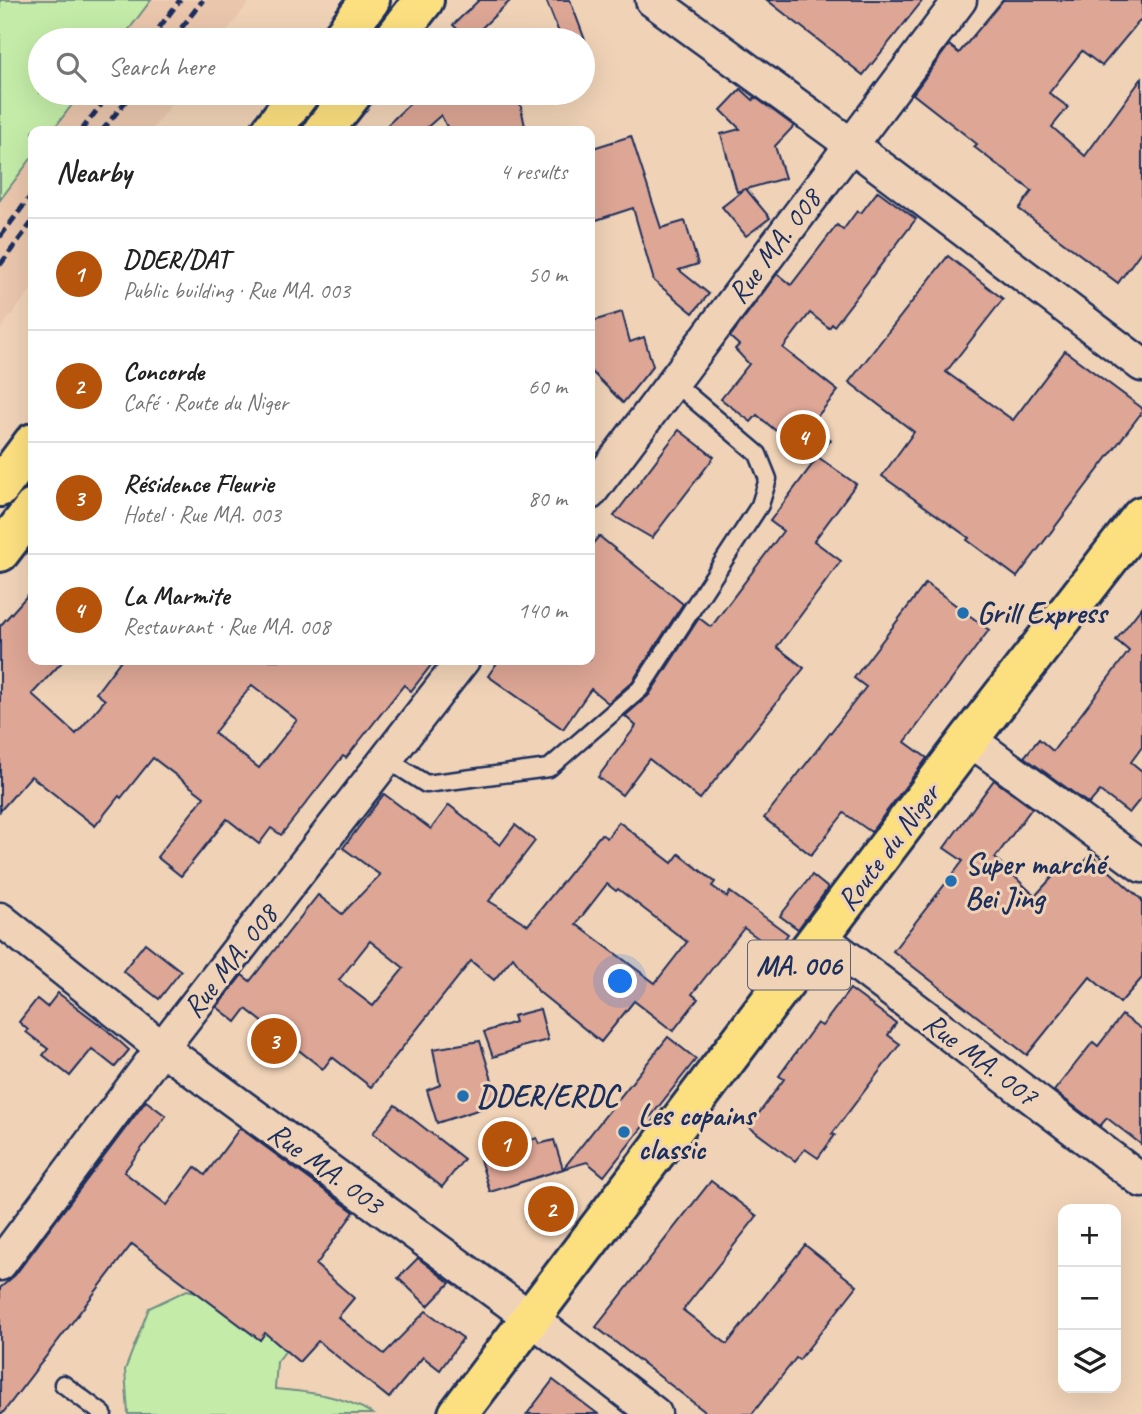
<!DOCTYPE html>
<meta charset="utf-8">
<style>
:root{--surface:#fff;--page:#f2f2f2;--text:#222;--muted:#767676;--line:#e0e0e0;--accent:#b45309}
body{margin:0;font-family:Caveat,sans-serif;background:var(--page);color:var(--text)}
.controls{position:absolute;right:21px;bottom:21px;display:grid;overflow:hidden;border-radius:14px;box-shadow:0 7px 28px #0002}
.controls button{width:63px;height:63px;display:grid;place-items:center;padding:0;border:0;border-bottom:2px solid var(--line);background:var(--surface);color:var(--text);font:35px sans-serif}
.you{position:absolute;left:621px;top:982px;width:24px;height:24px;margin:-18px;border:5px solid #fff;border-radius:50%;background:#1a73e8;box-shadow:0 0 0 10px #1a73e833}
.badge{display:grid;place-items:center;width:46px;height:46px;border-radius:50%;background:var(--accent);color:#fff;font-size:23px;font-weight:700}
.pin{position:absolute;translate:-50% -50%;border:4px solid #fff;box-shadow:0 2px 7px #0006}
.list{margin:0;padding:0;list-style:none}
h2{display:flex;justify-content:space-between;align-items:center;height:91px;margin:0;padding:0 28px;font-size:30px}
h2 small{font-size:23px;font-weight:400;color:var(--muted)}
.list li{display:grid;grid-template-columns:46px 1fr auto;gap:21px;align-items:center;box-sizing:border-box;height:112px;padding:0 28px;border-top:2px solid var(--line)}
.list b{display:block;font-size:26px;white-space:nowrap}
.list p{margin:0;font-size:23px;white-space:nowrap;color:var(--muted)}
.list em{font-size:23px;font-style:normal;color:var(--muted)}
.icon{flex:none;width:38px;height:38px;fill:none;stroke:currentColor;stroke-width:2;stroke-linecap:round;stroke-linejoin:round}
.map{position:relative;flex:none;width:1142px;height:1414px;overflow:hidden}
.search{position:absolute;background:var(--surface);box-shadow:0 7px 28px #0002;left:28px;top:28px;width:567px;height:77px;display:flex;align-items:center;gap:18px;box-sizing:border-box;padding:0 24px;border-radius:38px;color:var(--muted);font-size:26px}
.panel{position:absolute;background:var(--surface);box-shadow:0 7px 28px #0002;left:28px;top:126px;width:567px;height:539px;border-radius:14px}
.map>svg:first-child{display:block}
</style>
<div class="map">
<svg width="1142" height="1414" viewBox="0 0 1142 1414">
<rect width="100%" height="100%" fill="#f0d3b7"/>
<filter id="ink" filterUnits="userSpaceOnUse"><feTurbulence type="fractalNoise" baseFrequency=".0143" numOctaves="2"/><feDisplacementMap in="SourceGraphic" scale="14" xChannelSelector="R" yChannelSelector="G"/><feConvolveMatrix kernelMatrix="1 2 1 2 8 2 1 2 1" color-interpolation-filters="sRGB"/></filter>
<g filter="url(#ink)">
<g fill="#eac6ad">
<path d="M 151,0 L 251,0 L 220,40 L 121,40 Z"/>
<path d="M 81,93 L 180,93 L 151,131 L 52,131 Z"/>
<path d="M 33,156 L 33,287 L 0,330 L 0,200 Z"/>
</g>
<g fill="#c4eca8" stroke="#708e83" stroke-width="2">
<path d="M 0,0 L 151,0 L 121,40 L 40,40 L 40,93 L 81,93 L 52,131 L 33,131 L 33,156 L 0,200 Z"/>
<path d="M 187,1290 L 228,1299 L 304,1327 L 277,1362 L 275,1389 C 309,1392 343,1395 373,1414 L 128,1414 L 125,1370 L 149,1308 Z"/>
</g>
<g fill="#dda695" stroke="#1b2f5e" stroke-width="2" fill-rule="evenodd">
<path d="M 479,0 L 511,0 L 469,40 L 453,25 Z"/>
<path d="M 546,0 L 570,0 L 585,40 L 562,40 Z"/>
<path d="M 767,0 L 923,0 L 863,75 Z"/>
<path d="M 1003,0 L 1142,0 L 1142,18 L 1102,66 L 1082,51 L 1049,93 L 1068,107 L 1052,127 L 1085,156 L 1142,78 L 1142,250 L 1118,283 L 1019,209 L 1032,191 L 974,147 L 977,144 L 913,94 L 949,45 L 959,53 Z"/>
<path d="M 741,89 L 753,100 L 755,97 L 794,126 L 775,146 L 785,178 L 746,189 L 770,218 L 746,236 L 722,207 L 745,189 L 737,192 L 721,134 L 740,129 L 721,110 Z"/>
<path d="M 421,93 L 465,93 L 472,102 L 498,93 L 518,93 L 526,131 L 449,131 L 441,115 L 423,131 L 381,131 Z"/>
<path d="M 631,136 L 661,228 L 685,221 L 698,264 L 679,270 L 709,294 L 693,313 L 654,281 L 633,208 L 590,222 L 590,149 Z"/>
<path d="M 878,191 L 916,219 L 834,326 L 832,324 L 829,328 L 810,313 L 783,348 L 838,391 L 811,424 L 831,440 L 813,462 L 757,415 L 751,422 L 721,399 L 749,364 L 735,349 L 739,345 L 730,337 L 777,274 L 791,285 L 837,225 L 843,230 L 857,211 L 861,213 Z"/>
<path d="M 948,256 L 1003,299 L 946,372 L 1013,420 L 1065,351 L 1142,408 L 1142,412 L 1017,577 L 967,540 L 969,538 L 882,476 L 914,432 L 849,382 Z"/>
<path d="M 622,312 L 630,342 L 644,337 L 653,366 L 623,403 L 590,370 L 590,322 Z"/>
<path d="M 679,430 L 714,457 L 652,538 L 614,516 Z"/>
<path d="M 818,457 L 856,484 L 814,541 L 841,561 L 777,647 L 804,668 L 700,799 L 649,759 L 622,795 L 598,777 L 636,726 L 625,716 L 649,695 L 699,618 L 711,627 L 783,531 L 770,521 Z"/>
<path d="M 599,536 L 683,604 L 632,682 L 608,703 L 591,689 L 563,729 L 488,676 L 499,660 L 590,660 L 590,547 Z"/>
<path d="M 926,583 L 989,630 L 905,742 L 927,758 L 871,832 L 844,813 L 811,855 L 764,818 L 866,687 L 854,678 Z"/>
<path d="M 33,589 L 33,660 L 64,660 L 32,694 L 76,734 L 105,700 L 96,693 L 121,660 L 435,660 L 411,691 L 404,685 L 346,758 L 343,756 L 281,835 L 271,828 L 259,844 L 227,819 L 181,876 L 157,857 L 204,797 L 153,758 L 121,798 L 119,796 L 95,826 L 31,776 L 0,811 L 0,626 ZM 252,685 L 297,720 L 259,768 L 214,733 Z"/>
<path d="M 1142,607 L 1142,747 L 1131,762 L 1142,771 L 1142,797 L 1129,813 L 1100,791 L 1089,804 L 1024,757 L 1039,739 L 1053,751 L 1129,651 L 1116,640 Z"/>
<path d="M 994,780 L 1032,808 L 995,858 L 1035,896 L 1068,860 L 1078,869 L 1091,855 L 1142,900 L 1142,978 L 1120,1003 L 1090,977 L 1027,1055 L 893,951 L 963,861 L 944,848 Z"/>
<path d="M 384,794 L 431,829 L 449,805 L 500,845 L 515,825 L 535,841 L 489,901 L 528,925 L 601,834 L 607,838 L 619,822 L 672,863 L 679,854 L 715,882 L 712,886 L 727,897 L 730,892 L 788,934 L 776,951 L 744,928 L 692,994 L 698,999 L 673,1031 L 634,1001 L 601,1042 L 539,992 L 513,957 L 494,980 L 471,961 L 371,1087 L 332,1057 L 323,1069 L 246,1009 L 236,1022 L 217,1007 L 242,975 L 250,981 L 318,895 L 342,914 L 380,875 L 343,848 ZM 607,884 L 616,891 L 618,889 L 687,942 L 655,983 L 576,924 ZM 370,941 L 404,968 L 373,1006 L 339,980 Z"/>
<path d="M 812,875 L 828,888 L 798,929 L 780,916 Z"/>
<path d="M 145,943 L 181,971 L 159,999 L 123,971 Z"/>
<path d="M 850,989 L 896,1023 L 888,1035 L 900,1044 L 832,1134 L 835,1135 L 818,1158 L 805,1149 L 795,1161 L 749,1127 L 784,1079 L 779,1076 L 817,1023 L 822,1026 Z"/>
<path d="M 58,993 L 107,1030 L 129,1050 L 115,1067 L 92,1049 L 70,1076 L 43,1055 L 48,1049 L 26,1032 L 28,1030 L 19,1022 L 37,999 L 47,1007 Z"/>
<path d="M 540,1009 L 548,1040 L 517,1048 L 518,1049 L 493,1057 L 484,1032 L 515,1022 L 513,1016 Z"/>
<path d="M 1122,1015 L 1142,1029 L 1142,1145 L 1107,1118 L 1100,1126 L 1054,1091 L 1093,1042 L 1098,1046 Z"/>
<path d="M 668,1037 L 696,1059 L 604,1176 L 587,1162 L 563,1169 Z"/>
<path d="M 480,1041 L 499,1103 L 437,1123 L 427,1090 L 440,1085 L 433,1049 Z"/>
<path d="M 146,1101 L 166,1116 L 124,1172 L 167,1205 L 195,1167 L 205,1175 L 240,1128 L 354,1212 L 316,1265 L 354,1298 L 338,1317 L 384,1354 L 426,1311 L 463,1338 L 440,1370 L 423,1357 L 389,1398 L 318,1341 L 299,1362 L 265,1333 L 260,1340 L 132,1244 L 2,1414 L 0,1414 L 0,1288 L 15,1275 Z"/>
<path d="M 395,1105 L 464,1159 L 442,1187 L 373,1133 Z"/>
<path d="M 537,1138 L 539,1144 L 554,1140 L 563,1169 L 490,1192 L 479,1156 Z"/>
<path d="M 711,1181 L 757,1216 L 683,1310 L 727,1344 L 805,1245 L 857,1286 L 799,1360 L 796,1358 L 752,1414 L 708,1414 L 596,1327 Z"/>
<path d="M 549,1192 L 566,1206 L 544,1234 L 526,1221 Z"/>
<path d="M 418,1258 L 450,1283 L 428,1306 L 398,1278 Z"/>
<path d="M 553,1380 L 598,1414 L 527,1414 Z"/>
</g>
<g fill="none" stroke-linecap="round" stroke-linejoin="round">
<g stroke="#1b2f5e" stroke-width="21">
<g id="service">
<path d="M 388,760 L 426,784 L 549,768 L 640,689 L 760,505 L 768,479 L 758,454 L 673,382"/>
<path d="M 63,1384 L 103,1414"/>
</g>
</g>
<g stroke="#1b2f5e" stroke-width="37">
<g id="minor">
<path d="M 652,0 L 850,144 L 1142,365"/>
<path d="M 590,493 L 960,0"/>
<path d="M 969,739 L 1142,866"/>
<path d="M 0,919 L 162,1048 L 532,1319 L 655,1414"/>
<path d="M 821,937 L 1142,1181"/>
<path d="M 0,1264 L 162,1048 L 463,660"/>
</g>
</g>
<g stroke="#1b2f5e" stroke-width="44">
<path id="primary" d="M 458,1414 L 969,739 L 1142,516"/>
</g>
<g stroke="#1b2f5e" stroke-width="44">
<g id="trunk">
<path d="M 340,40 L 370,0"/>
<path d="M 393,40 L 424,0"/>
<path d="M 271,131 L 300,93"/>
<path d="M 323,131 L 353,93"/>
<path d="M 0,487 L 33,443"/>
<path d="M 0,552 L 33,509"/>
</g>
</g>
<use href="#service" stroke="#f0d3b7" stroke-width="16"/>
<use href="#minor" stroke="#f0d3b7" stroke-width="32"/>
<use href="#primary" stroke="#fce080" stroke-width="38"/>
<use href="#trunk" stroke="#fce080" stroke-width="38"/>
<g stroke="#1b2f5e" stroke-width="5" stroke-dasharray="10 5" stroke-linecap="butt">
<path d="M 150,40 L 180,0"/>
<path d="M 172,40 L 203,0"/>
<path d="M 81,131 L 110,93"/>
<path d="M 102,131 L 132,93"/>
<path d="M 0,237 L 33,193"/>
<path d="M 0,265 L 33,221"/>
</g>
</g>
</g>
<g fill="#1f6fb2" stroke="#f0d3b7" stroke-width="2.5">
<circle cx="963" cy="613" r="7"/>
<circle cx="951" cy="881" r="7"/>
<circle cx="463" cy="1096" r="7"/>
<circle cx="624" cy="1132" r="7"/>
</g>
<g text-anchor="middle" stroke-width="6" stroke-linejoin="round" paint-order="stroke">
<rect fill="#f0d3b7" stroke="#5b6079" stroke-width="2" x="748" y="940.5" width="102" height="49" rx="5"/>
<g font-size="28" font-weight="bold" fill="#1b2f5e">
<text x="799" y="975">MA. 006</text>
</g>
<g font-size="30" fill="#1b2f5e" stroke="#f0d3b7">
<text transform="translate(774 246) rotate(-53)" y="10">Rue MA. 008</text>
<text transform="translate(888 847) rotate(-53)" y="10">Route du Niger</text>
<text transform="translate(230 961) rotate(-52)" y="10">Rue MA. 008</text>
<text transform="translate(981 1059) rotate(37)" y="10">Rue MA. 007</text>
<text transform="translate(326 1168) rotate(36)" y="10">Rue MA. 003</text>
</g>
<g font-size="30" font-weight="bold" fill="#1b2f5e" stroke="#f0d3b7" text-anchor="start">
<text x="977" y="623">Grill Express</text>
<text x="965" y="874">Super marché<tspan x="965" dy="34">Bei Jing</tspan></text>
<text x="477" y="1106">DDER/ERDC</text>
<text x="638" y="1125">Les copains<tspan x="638" dy="34">classic</tspan></text>
</g>
</g>
</svg>
<div class="controls">
<button>+</button>
<button>−</button>
<button><svg class="icon" aria-label="layers" viewBox="0 0 24 24"><path d="M12 4l9 5-9 5-9-5zM3 14l9 5 9-5"/></svg></button>
</div>
<div class="you"></div>
<div class="pin badge" style="left:505px;top:1144px">1</div>
<div class="pin badge" style="left:551px;top:1209px">2</div>
<div class="pin badge" style="left:274px;top:1041px">3</div>
<div class="pin badge" style="left:803px;top:437px">4</div>
<div class="search"><svg class="icon" aria-label="search" viewBox="0 0 24 24"><circle cx="10" cy="10" r="6"/><path d="M15 15l6 6"/></svg>Search here</div>
<section class="panel">
<h2>Nearby<small>4 results</small></h2>
<ul class="list">
<li><span class="badge">1</span><div><b>DDER/DAT</b><p>Public building · Rue MA. 003</p></div><em>50 m</em></li>
<li><span class="badge">2</span><div><b>Concorde</b><p>Café · Route du Niger</p></div><em>60 m</em></li>
<li><span class="badge">3</span><div><b>Résidence Fleurie</b><p>Hotel · Rue MA. 003</p></div><em>80 m</em></li>
<li><span class="badge">4</span><div><b>La Marmite</b><p>Restaurant · Rue MA. 008</p></div><em>140 m</em></li>
</ul>
</section>
</div>
